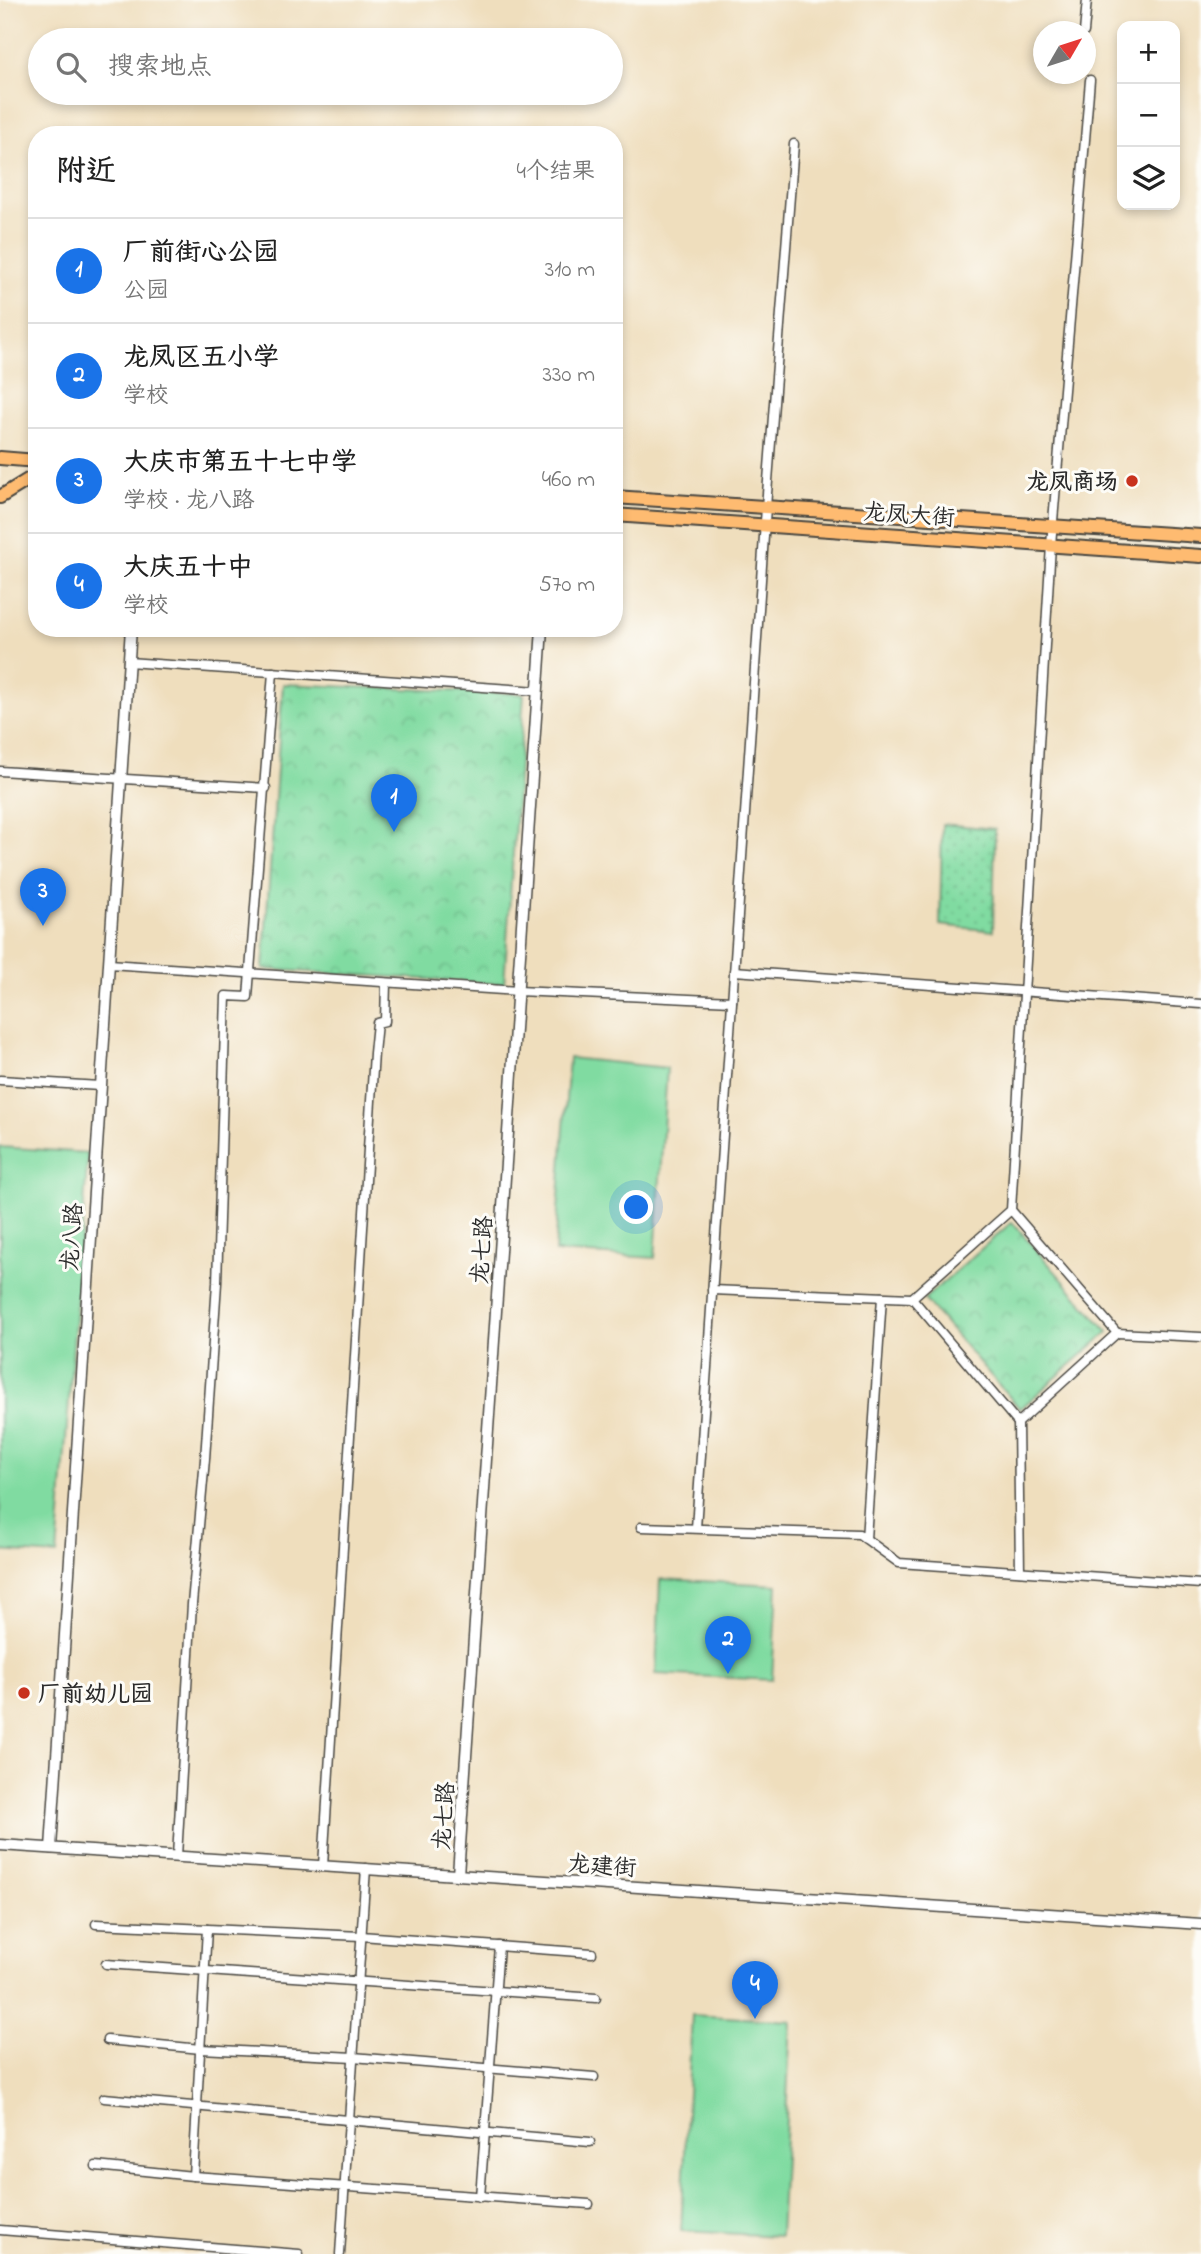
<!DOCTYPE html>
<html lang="zh">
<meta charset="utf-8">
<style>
:root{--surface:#fff;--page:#f2f2f2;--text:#222;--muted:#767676;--line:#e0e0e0;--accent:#1a73e8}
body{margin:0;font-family:"Indie Flower","LXGW WenKai TC",sans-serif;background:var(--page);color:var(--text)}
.controls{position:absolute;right:21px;top:21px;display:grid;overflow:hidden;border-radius:14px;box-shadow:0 4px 10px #0003}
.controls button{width:63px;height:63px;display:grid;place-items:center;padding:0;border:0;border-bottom:2px solid var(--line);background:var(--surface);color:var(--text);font:35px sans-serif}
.compass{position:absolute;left:1033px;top:21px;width:63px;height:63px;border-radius:50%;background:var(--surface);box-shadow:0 4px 10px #0003;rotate:51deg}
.you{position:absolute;left:637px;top:1208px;width:24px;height:24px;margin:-18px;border:5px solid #fff;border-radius:50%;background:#1a73e8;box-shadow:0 0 0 10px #1a73e833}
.badge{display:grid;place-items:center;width:46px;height:46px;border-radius:50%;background:var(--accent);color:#fff;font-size:23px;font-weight:700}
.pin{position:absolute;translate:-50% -58px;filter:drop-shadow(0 2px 4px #0008)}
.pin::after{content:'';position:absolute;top:37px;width:24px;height:21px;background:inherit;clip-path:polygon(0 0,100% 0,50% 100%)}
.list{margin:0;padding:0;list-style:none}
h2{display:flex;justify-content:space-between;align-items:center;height:91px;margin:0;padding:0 28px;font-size:30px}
h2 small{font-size:23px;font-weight:400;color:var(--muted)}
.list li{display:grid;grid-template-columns:46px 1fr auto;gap:21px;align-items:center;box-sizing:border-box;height:105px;padding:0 28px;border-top:2px solid var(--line)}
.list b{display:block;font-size:26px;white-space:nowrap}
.list p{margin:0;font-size:23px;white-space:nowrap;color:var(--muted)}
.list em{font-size:23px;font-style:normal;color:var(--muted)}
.icon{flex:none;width:38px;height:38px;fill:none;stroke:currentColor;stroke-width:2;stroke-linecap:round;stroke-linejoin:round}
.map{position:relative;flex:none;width:1201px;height:2254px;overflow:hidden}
.search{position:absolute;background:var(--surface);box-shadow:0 4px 10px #0003;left:28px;top:28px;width:595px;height:77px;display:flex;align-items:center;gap:18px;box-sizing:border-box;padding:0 24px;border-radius:38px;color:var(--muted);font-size:26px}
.panel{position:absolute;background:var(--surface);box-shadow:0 4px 10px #0003;left:28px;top:126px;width:595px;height:511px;border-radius:28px}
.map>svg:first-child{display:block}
</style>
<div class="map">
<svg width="1201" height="2254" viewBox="0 0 1201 2254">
<defs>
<pattern id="grass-dots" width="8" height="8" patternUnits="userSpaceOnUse" patternTransform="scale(1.75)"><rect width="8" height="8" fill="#80dba1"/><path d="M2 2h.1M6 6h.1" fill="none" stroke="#6fbc8b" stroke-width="1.8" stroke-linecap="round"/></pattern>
<pattern id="park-crowns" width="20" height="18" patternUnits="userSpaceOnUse" patternTransform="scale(1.75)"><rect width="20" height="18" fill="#80dba1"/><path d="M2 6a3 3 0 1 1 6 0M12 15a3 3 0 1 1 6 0" fill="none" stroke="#6fbc8b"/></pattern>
</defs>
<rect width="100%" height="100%" fill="#fdfcf7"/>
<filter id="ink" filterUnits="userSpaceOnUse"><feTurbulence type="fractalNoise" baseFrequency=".0143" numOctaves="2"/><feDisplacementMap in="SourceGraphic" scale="14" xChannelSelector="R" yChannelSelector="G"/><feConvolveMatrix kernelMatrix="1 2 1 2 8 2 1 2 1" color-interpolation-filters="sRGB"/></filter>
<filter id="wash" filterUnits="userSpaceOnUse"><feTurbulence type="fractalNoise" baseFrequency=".00686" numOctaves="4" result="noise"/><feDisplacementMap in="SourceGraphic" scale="28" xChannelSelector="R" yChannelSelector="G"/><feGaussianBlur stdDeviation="1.57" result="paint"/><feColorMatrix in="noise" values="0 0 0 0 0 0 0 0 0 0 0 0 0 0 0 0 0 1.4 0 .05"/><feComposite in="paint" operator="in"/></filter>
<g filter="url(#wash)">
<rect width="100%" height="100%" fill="#efdebd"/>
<path fill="url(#grass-dots)" stroke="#568366" stroke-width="2" d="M 942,824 L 995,829 L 993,931 L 940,925 Z"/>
<g fill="url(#park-crowns)" stroke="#568366" stroke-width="2">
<path d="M 283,684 L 524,694 L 504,984 L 263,969 Z"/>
<path d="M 1012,1222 L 1108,1332 L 1020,1409 L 924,1299 Z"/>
</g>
<g fill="#80dba1" stroke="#568366" stroke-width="2">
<path d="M 569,1058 L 667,1068 L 655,1258 L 555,1252 Z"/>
<path d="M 0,1147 L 88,1153 L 57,1555 L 0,1551 Z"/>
<path d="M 660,1579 L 777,1585 L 772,1680 L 656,1674 Z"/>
<path d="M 692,2015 L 791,2021 L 780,2236 L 681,2231 Z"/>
</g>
</g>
<g filter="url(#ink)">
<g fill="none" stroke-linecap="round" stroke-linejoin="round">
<g stroke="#484641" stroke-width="11">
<g id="minor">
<path d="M 1084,32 L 1087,0"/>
<path d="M 128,662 L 538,691"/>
<path d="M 0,771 L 266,788"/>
<path d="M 109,964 L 518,991 L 732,1001"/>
<path d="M 734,971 L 1201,1004"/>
<path d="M 0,1080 L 100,1086"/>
<path d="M 1011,1210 L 912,1298 L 1018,1423 L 1117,1333 L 1011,1210 L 1051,545 L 1090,80"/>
<path d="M 712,1290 L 912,1298"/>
<path d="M 1117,1333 L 1201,1337"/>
<path d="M 1018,1423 L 1020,1571"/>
<path d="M 641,1527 L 859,1534 L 899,1563 L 1201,1584"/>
<path d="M 696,1528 L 766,507 L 794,144"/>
<path d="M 866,1539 L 882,1297"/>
<path d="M 177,1856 L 192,1604 L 205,1459 L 217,1283 L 226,996 L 248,997 L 273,672"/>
<path d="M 323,1866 L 374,1053 L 377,1023 L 385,1021 L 386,983"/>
<path d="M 96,1924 L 361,1936 L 592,1953"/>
<path d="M 106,1964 L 596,1998"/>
<path d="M 107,2040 L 201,2049 L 353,2057 L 594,2077"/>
<path d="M 104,2098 L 590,2142"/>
<path d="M 96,2166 L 193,2176 L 589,2204"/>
<path d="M 193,2176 L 207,1929"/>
<path d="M 480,2197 L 499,1946"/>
<path d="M 0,2230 L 299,2254"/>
<path d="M 340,2254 L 366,1868"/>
</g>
</g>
<g stroke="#484641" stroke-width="13">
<g id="tertiary">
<path d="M 0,1845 L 1201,1924"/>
<path d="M 51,1848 L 131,628"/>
<path d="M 458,1875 L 542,628"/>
</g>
</g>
<g stroke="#484641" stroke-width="16">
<g id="primary">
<path d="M 0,458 L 37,461"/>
<path d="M 0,497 L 31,478 L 37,478"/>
<path d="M 614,497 L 1201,536"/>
<path d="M 614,515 L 1201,556"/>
</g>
</g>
<use href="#minor" stroke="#fff" stroke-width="8"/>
<use href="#tertiary" stroke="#fff" stroke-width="10"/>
<use href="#primary" stroke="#febb71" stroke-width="12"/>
</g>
</g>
<g fill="#c8321e" stroke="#fdfcf7" stroke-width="2.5">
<circle cx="1132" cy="481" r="7"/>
<circle cx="24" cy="1693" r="7"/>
</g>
<g text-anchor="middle" stroke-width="6" stroke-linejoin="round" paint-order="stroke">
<g font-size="23" font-weight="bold" fill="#2b2b2b" stroke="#fdfcf7" text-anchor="end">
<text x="1118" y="489">龙凤商场</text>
<text x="38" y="1701" text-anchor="start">厂前幼儿园</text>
</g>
<g font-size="23" fill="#2b2b2b" stroke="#fdfcf7">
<text transform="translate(909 514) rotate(4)" y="8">龙凤大街</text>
<text transform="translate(71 1237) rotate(-86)" y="8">龙八路</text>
<text transform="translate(481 1250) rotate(-86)" y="8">龙七路</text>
<text transform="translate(443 1816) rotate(-86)" y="8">龙七路</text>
<text transform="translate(602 1865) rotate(4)" y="8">龙建街</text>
</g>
</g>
</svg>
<div class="controls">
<button>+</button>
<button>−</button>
<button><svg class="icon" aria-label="layers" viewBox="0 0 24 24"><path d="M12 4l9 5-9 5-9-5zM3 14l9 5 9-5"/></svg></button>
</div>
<svg class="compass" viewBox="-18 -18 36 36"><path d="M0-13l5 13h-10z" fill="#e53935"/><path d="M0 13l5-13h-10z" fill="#767676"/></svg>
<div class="you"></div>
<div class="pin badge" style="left:394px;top:832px">1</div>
<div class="pin badge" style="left:728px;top:1674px">2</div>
<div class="pin badge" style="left:43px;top:926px">3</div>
<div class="pin badge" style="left:755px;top:2019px">4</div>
<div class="search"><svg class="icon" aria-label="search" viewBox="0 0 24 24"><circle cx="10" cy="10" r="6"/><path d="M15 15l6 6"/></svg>搜索地点</div>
<section class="panel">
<h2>附近<small>4个结果</small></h2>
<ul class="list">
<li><span class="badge">1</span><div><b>厂前街心公园</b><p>公园</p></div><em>310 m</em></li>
<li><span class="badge">2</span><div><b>龙凤区五小学</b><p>学校</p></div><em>330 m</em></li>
<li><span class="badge">3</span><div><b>大庆市第五十七中学</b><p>学校 · 龙八路</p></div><em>460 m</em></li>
<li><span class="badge">4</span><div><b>大庆五十中</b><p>学校</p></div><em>570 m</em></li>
</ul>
</section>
</div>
